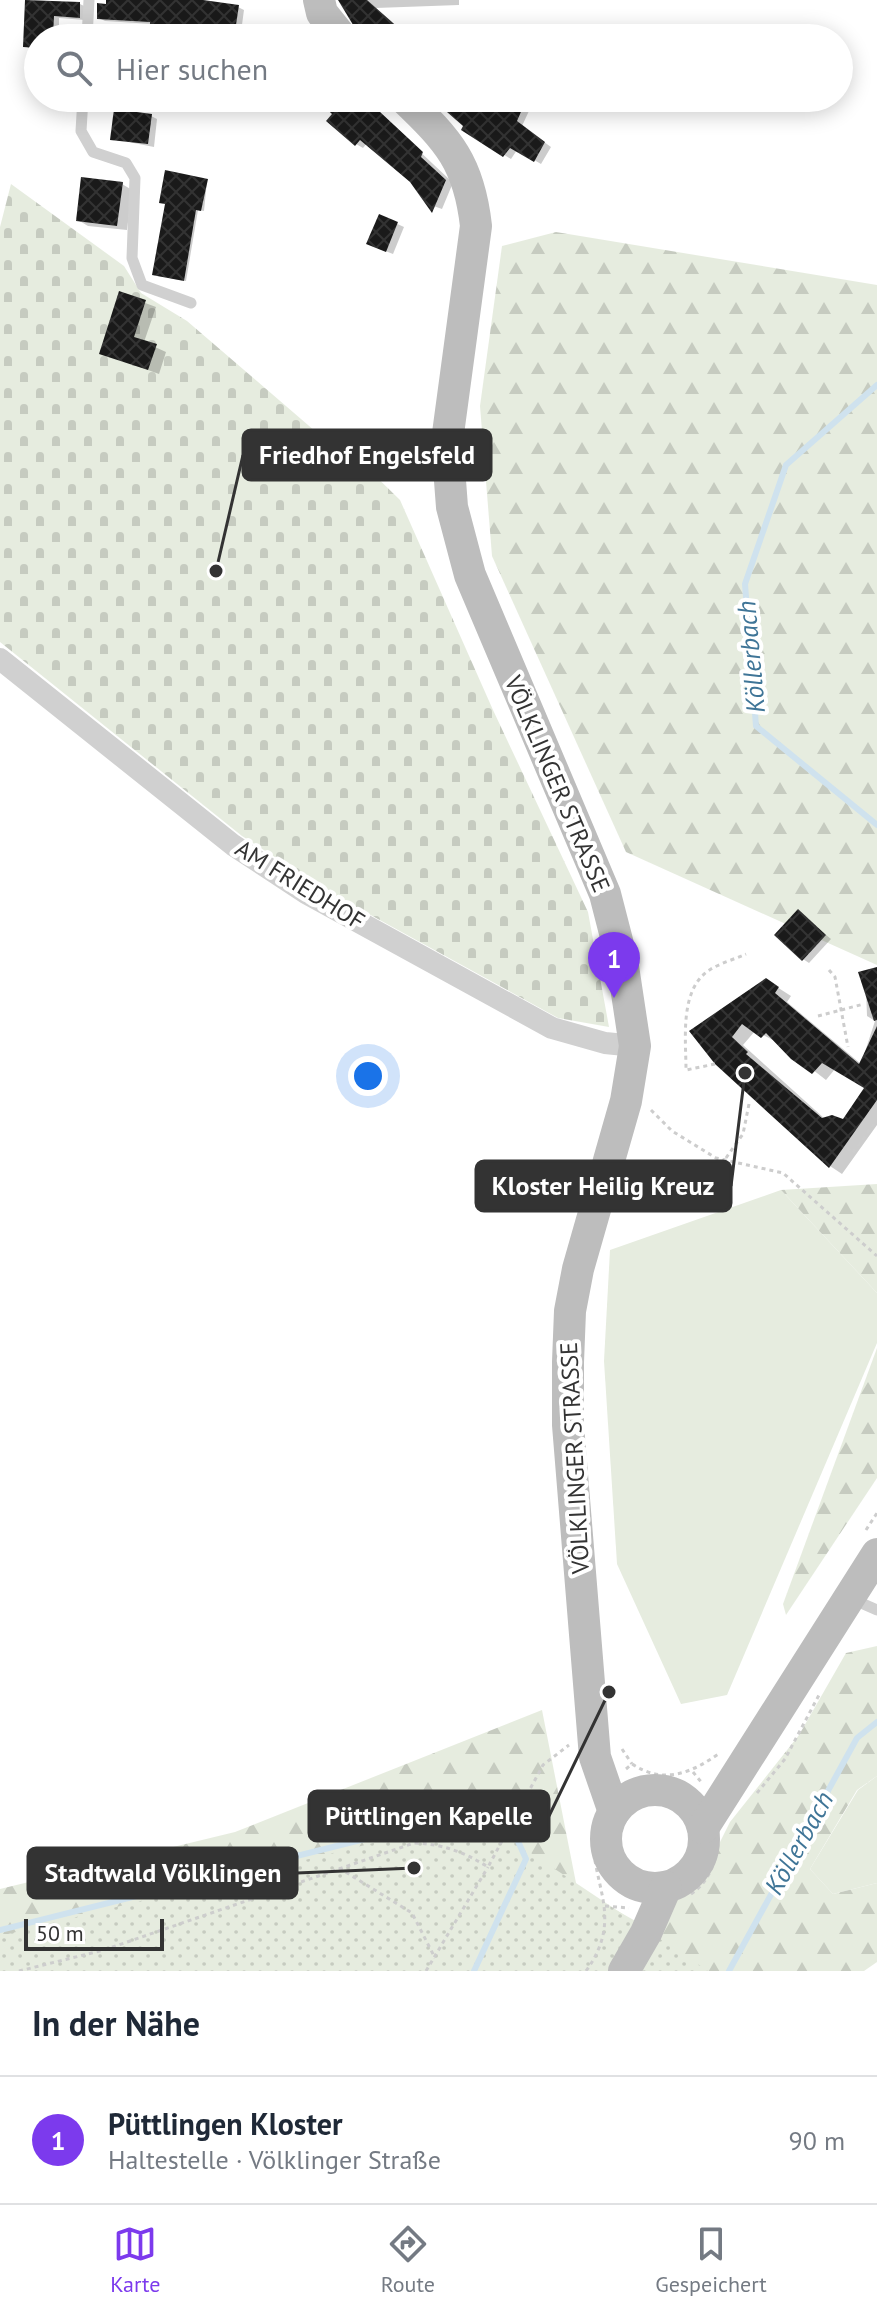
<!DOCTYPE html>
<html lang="de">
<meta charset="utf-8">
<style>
:root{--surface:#fff;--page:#f2f2f3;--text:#1f2937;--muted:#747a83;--line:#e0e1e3;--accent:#7c3aed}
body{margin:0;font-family:"PT Sans",sans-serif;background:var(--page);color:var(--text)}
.scale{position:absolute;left:24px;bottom:20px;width:140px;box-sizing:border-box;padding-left:8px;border:4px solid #333;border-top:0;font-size:22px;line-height:28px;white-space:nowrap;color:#333;-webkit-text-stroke:6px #fff;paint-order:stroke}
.you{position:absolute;left:368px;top:1076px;width:28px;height:28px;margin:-20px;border:6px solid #fff;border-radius:50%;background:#1a73e8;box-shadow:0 0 0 12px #1a73e833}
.badge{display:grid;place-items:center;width:52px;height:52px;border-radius:50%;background:var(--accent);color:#fff;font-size:26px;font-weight:700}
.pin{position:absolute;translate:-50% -66px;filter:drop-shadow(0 2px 4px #0008)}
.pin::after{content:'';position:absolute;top:42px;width:28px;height:24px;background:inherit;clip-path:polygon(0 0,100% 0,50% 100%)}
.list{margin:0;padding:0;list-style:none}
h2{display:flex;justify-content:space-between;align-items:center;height:104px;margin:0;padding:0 32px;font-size:34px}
h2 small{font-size:26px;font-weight:400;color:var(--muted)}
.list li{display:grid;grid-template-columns:52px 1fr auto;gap:24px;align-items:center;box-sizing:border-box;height:128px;padding:0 32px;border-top:2px solid var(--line)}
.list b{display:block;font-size:30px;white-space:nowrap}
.list p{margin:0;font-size:26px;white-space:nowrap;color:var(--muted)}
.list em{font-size:26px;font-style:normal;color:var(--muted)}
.icon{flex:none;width:44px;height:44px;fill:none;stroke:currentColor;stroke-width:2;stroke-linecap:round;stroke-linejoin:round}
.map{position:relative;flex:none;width:877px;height:1971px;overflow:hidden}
.search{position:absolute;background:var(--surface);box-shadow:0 4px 20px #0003;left:24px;right:24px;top:24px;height:88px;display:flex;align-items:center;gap:20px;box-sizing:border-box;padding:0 28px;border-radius:44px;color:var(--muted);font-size:30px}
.sheet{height:232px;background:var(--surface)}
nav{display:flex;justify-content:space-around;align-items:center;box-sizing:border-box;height:112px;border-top:2px solid var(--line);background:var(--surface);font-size:22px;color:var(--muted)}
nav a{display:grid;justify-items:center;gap:4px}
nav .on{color:var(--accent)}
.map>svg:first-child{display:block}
</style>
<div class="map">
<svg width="877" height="1971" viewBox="0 0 877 1971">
<defs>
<pattern id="forest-firs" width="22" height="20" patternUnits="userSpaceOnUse" patternTransform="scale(2)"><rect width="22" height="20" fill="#e6ecdf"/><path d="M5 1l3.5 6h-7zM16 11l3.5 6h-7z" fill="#c6cbc0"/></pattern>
<pattern id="cemetery-stones" width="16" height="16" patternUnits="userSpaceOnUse" patternTransform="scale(2)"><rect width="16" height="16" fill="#e6ecdf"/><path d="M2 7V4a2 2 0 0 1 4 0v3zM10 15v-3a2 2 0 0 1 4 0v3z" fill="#c6cbc0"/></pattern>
<pattern id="park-dots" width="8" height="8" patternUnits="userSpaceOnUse" patternTransform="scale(2)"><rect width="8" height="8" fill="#e6ecdf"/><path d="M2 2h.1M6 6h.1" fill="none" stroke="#c6cbc0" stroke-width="1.8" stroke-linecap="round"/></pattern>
<pattern id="building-cross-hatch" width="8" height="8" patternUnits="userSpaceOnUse" patternTransform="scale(2)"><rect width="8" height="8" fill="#1a1a1a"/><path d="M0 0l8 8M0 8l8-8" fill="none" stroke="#333"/></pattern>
</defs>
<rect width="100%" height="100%" fill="#fff"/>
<g fill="#e6ecdf">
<path d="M 781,1190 L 877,1293 L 877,1343 L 727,1695 L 681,1704 L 617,1564 L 604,1361 L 610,1250 Z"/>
<path d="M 877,1776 L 877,1883 L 833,1894 L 810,1869 L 858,1790 Z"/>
</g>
<g fill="url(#forest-firs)">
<path d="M 556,232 L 877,285 L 877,965 L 626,852 L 492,556 L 480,406 L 502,246 Z"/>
<path d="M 877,1184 L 877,1293 L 781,1190 Z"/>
<path d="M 877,1348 L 877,1478 L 786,1615 L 783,1604 Z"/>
<path d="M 877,1646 L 877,1776 L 857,1790 L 810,1869 L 833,1894 L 877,1883 L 877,1962 L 864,1971 L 0,1971 L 0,1889 L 235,1832 L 542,1710 L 577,1888 L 662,1936 L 675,1897 L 698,1886 L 730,1822 L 799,1735 L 846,1653 Z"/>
</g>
<path fill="url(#cemetery-stones)" d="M 11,184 L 124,266 L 141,293 L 187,321 L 337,450 L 356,457 L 400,500 L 493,710 L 588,912 L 609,1027 L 558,1018 L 336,896 L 242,836 L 0,642 L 0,227 Z"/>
<path fill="url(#park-dots)" d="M 477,1817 L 708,1971 L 0,1971 L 0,1936 Z"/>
<g fill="#0003" fill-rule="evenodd">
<path d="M 108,0 L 238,7 L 244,10 L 241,32 L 249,38 L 221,38 L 222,33 L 186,28 L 186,35 L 158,34 L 152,30 L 152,24 L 105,21 L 99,18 Z"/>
<path d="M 340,0 L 459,0 L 459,5 L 376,8 L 410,38 L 365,38 Z"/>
<path d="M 27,2 L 80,4 L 86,7 L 85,20 L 59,18 L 59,38 L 38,38 L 38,50 L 31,49 L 25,46 Z"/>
<path d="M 448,26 L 467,35 L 465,38 L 444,38 Z"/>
<path d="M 284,27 L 291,31 L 299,38 L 275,38 Z"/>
<path d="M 317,98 L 363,98 L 450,180 L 452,185 L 442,209 L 428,204 L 411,181 L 367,143 L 363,148 L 356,144 L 335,113 Z"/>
<path d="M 434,98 L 535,98 L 522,126 L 551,147 L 541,164 L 517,150 L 511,159 L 463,129 L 465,126 Z"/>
<path d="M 151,116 L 157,119 L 154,147 L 113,139 Z"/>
<path d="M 207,181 L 204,211 L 198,210 L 186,281 L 157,276 Z"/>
<path d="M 122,184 L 132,190 L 127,230 L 88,226 L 78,220 Z"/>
<path d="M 380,216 L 404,227 L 393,254 L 375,247 Z"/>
<path d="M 121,294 L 156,307 L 144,342 L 166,352 L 159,374 L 101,353 Z"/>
<path d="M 798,912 L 831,939 L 809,963 L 803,959 Z"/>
<path d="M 877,969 L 877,1125 L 842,1174 L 830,1166 L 716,1063 L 766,980 L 791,996 L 787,1002 L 861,1064 L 875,1021 L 867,1016 L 866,990 ZM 755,1031 L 777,1042 L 826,1080 L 835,1069 L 867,1088 L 844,1121 L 825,1119 L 743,1045 Z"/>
</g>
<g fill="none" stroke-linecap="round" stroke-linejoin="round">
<g stroke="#cfe2ee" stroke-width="6">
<path d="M 877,385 L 786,465 L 745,584 L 756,726 L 877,825"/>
<path d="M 0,1930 L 473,1812 L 517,1839 L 526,1859 L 474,1971"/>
<path d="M 729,1971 L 857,1738 L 877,1722"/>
</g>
</g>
<g fill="url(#building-cross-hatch)" fill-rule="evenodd">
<path d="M 25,0 L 80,2 L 80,18 L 54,16 L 53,38 L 38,38 L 38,48 L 23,47 Z"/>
<path d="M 106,0 L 203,0 L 239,5 L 234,38 L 219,38 L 220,32 L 181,26 L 180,33 L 150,32 L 150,22 L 97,19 L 97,3 L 106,4 Z"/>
<path d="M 338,0 L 367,0 L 410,38 L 361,38 Z"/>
<path d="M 315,98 L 365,98 L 423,152 L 421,157 L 446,180 L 432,213 L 410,182 L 360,140 L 355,146 L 326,121 L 332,114 Z"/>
<path d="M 431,98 L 481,98 L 502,111 L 508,98 L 527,98 L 517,121 L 545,142 L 534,162 L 510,148 L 503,157 L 461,130 L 463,126 Z"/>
<path d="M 114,109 L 152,114 L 148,144 L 110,140 Z"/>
<path d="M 165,170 L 208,179 L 201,211 L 196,210 L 184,281 L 152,275 L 165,204 L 159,203 Z"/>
<path d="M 81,177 L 123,182 L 117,226 L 76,221 Z"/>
<path d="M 379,214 L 398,222 L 386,252 L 366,244 Z"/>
<path d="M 119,291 L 146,300 L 134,337 L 157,344 L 148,370 L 99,354 Z"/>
<path d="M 798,909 L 826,935 L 802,961 L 774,935 Z"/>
<path d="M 877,967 L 877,1020 L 874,1021 L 858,972 Z"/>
<path d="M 766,978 L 779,987 L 775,993 L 859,1064 L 877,1026 L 877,1100 L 829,1168 L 715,1064 L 689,1031 ZM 742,1024 L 761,1038 L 766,1033 L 791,1059 L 812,1074 L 822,1063 L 864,1088 L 843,1119 L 832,1115 L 822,1118 L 746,1054 L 748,1052 L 732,1037 Z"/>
</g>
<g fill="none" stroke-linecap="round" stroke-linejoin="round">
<g stroke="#cdcdcd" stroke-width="3" stroke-dasharray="4 4" stroke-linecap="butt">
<path d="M 829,970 L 835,977 L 848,1047"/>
<path d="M 818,1016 L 864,1004"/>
<path d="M 715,1064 L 686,1070 C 686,1038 679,988 711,969 C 721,963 735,959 746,954"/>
<path d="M 651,1110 L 672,1131 L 716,1158 L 783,1173 L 877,1256"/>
<path d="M 847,1148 L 853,1153 L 877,1120"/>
<path d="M 726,1158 L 743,1134 L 749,1104"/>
<path d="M 866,1530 L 877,1513"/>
<path d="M 622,1749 L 632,1764"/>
<path d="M 626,1769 L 632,1764 C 664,1785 691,1773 720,1753"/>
<path d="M 693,1772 L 702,1783"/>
<path d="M 757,1793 L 785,1759 L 819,1695"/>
<path d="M 339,1868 L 412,1913 L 435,1958"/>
<path d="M 691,1894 C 707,1883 714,1867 718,1847"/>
<path d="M 605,1906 L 629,1908"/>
<path d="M 19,1971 L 104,1950 L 414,1843 C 443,1844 464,1852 488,1867 L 543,1765 L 569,1745"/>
<path d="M 426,1971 L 488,1867"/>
<path d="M 586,1971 C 627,1914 587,1882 594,1825"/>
</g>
<g stroke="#d0d0d0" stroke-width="11">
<path d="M 87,38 L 89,0"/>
<path d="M 83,98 L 81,131 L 93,152 L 126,163 L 135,178 L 132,258 L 142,285 L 191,303"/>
<path d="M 852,1599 L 877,1610"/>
</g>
<path stroke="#d0d0d0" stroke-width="22" d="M 0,659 L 233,845 L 306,893 L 552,1028 L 605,1043 L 635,1046"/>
<g stroke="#bdbdbd" stroke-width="32">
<path d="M 319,0 L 322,13 L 342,38"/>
<path d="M 404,98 C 449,141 469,163 476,226 L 447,441 L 452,507 L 470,575 L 605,894 L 622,960 L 635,1046 L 626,1101 L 578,1269 L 570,1311 L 568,1362 L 568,1425 L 595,1757 L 614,1812"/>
<circle cx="655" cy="1839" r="49"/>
<path d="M 703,1828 L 877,1554"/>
<path d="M 624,1971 L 646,1933 L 666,1887"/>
</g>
</g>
<g text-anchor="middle" stroke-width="8" stroke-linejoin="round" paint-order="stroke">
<g font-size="24" fill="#333" stroke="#fff">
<text transform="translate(557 784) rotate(67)" y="8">VÖLKLINGER STRASSE</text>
<text transform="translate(300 885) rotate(32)" y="8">AM FRIEDHOF</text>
<text transform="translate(575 1458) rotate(-93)" y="8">VÖLKLINGER STRASSE</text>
</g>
<g font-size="26" font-style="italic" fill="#3f7597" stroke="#fff">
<text transform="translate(751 657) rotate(-95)" y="9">Köllerbach</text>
<text transform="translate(799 1843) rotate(-61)" y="9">Köllerbach</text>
</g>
</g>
<path fill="none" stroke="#333" stroke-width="3" d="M216 571L243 455M745 1073L731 1186M609 1692L549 1816M414 1868L297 1873"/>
<g fill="#333" stroke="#fff" stroke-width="3">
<circle cx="216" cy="571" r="8"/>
<circle cx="745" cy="1073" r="8"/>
<circle cx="609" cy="1692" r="8"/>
<circle cx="414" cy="1868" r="8"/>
</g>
<g fill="#333" stroke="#333" stroke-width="3">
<rect x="243" y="430" width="248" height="50" rx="8"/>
<rect x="476" y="1161" width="255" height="50" rx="8"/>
<rect x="309" y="1791" width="240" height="50" rx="8"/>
<rect x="28" y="1848" width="269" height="50" rx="8"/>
</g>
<g font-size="26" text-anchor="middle" font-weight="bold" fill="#fff">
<text x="367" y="464">Friedhof Engelsfeld</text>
<text x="603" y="1195">Kloster Heilig Kreuz</text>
<text x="429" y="1825">Püttlingen Kapelle</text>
<text x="163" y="1882">Stadtwald Völklingen</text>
</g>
</svg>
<div class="scale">50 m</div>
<div class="you"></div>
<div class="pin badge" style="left:614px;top:998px">1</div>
<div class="search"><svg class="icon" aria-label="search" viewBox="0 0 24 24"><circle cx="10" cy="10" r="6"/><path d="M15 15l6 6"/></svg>Hier suchen</div>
</div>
<section class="sheet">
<h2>In der Nähe<small></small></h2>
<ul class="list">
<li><span class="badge">1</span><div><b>Püttlingen Kloster</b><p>Haltestelle · Völklinger Straße</p></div><em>90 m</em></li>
</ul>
</section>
<nav>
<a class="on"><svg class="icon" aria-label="map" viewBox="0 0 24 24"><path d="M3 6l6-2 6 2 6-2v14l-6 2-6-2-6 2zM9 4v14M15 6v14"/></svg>Karte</a>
<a><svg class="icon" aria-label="directions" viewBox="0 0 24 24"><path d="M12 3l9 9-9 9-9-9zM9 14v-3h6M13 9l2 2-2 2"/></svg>Route</a>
<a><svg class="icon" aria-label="saved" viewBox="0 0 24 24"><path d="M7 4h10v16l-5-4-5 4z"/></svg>Gespeichert</a>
</nav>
